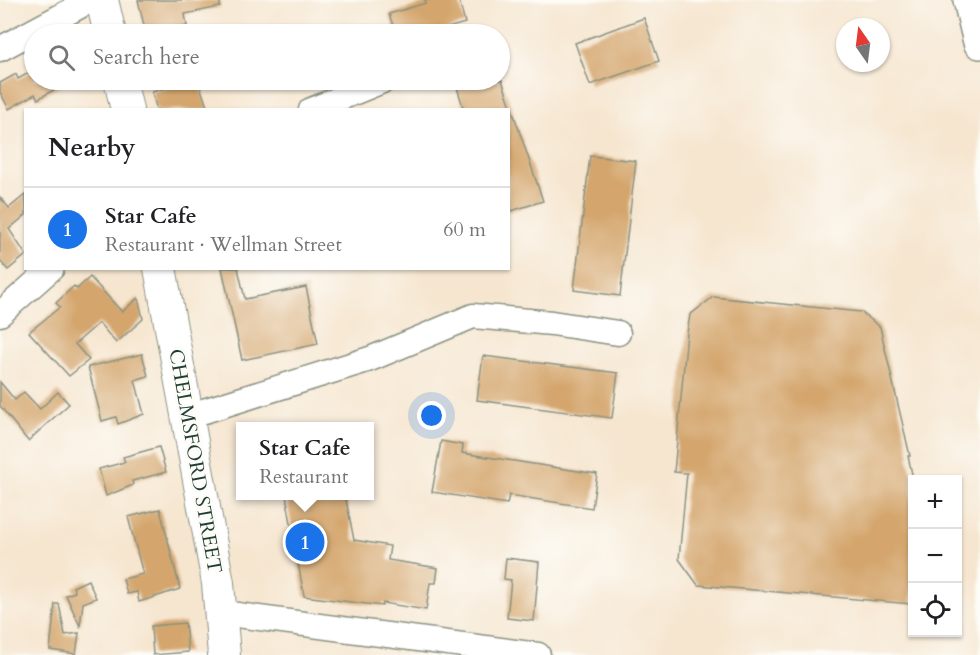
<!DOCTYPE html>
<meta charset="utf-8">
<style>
:root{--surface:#fff;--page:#f6f6f6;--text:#202124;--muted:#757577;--line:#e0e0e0;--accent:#1a73e8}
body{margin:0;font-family:Cardo,serif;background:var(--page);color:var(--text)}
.controls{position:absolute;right:18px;bottom:18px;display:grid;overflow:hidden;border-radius:0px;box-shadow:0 2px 4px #0004}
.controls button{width:54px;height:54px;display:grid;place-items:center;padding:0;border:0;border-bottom:2px solid var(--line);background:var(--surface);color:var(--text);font:30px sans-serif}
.compass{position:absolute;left:836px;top:18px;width:54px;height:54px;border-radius:50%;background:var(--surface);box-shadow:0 2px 4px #0004;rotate:346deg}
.you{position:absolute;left:432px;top:416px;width:21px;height:21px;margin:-15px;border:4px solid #fff;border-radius:50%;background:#1a73e8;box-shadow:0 0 0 9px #1a73e833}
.badge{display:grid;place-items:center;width:39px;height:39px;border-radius:50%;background:var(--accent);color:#fff;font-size:20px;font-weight:700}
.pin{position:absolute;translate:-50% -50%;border:3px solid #fff;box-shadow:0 2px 6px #0006}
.popup{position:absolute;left:236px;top:422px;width:138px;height:78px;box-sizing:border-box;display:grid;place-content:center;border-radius:0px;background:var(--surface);filter:drop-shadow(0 2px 4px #0005);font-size:20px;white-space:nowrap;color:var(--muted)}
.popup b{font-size:22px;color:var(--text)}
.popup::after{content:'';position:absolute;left:50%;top:100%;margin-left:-12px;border:12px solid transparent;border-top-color:var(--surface)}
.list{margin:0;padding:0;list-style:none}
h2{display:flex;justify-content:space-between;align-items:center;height:78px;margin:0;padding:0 24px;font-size:26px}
h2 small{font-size:20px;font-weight:400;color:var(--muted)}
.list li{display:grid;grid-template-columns:39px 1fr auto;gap:18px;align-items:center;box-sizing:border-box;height:84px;padding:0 24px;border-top:2px solid var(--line)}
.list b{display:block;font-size:22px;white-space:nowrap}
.list p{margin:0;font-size:20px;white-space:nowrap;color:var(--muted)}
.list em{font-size:20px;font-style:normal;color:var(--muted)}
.icon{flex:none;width:33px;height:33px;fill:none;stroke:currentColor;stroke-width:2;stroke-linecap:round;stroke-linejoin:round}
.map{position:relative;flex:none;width:980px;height:655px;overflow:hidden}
.search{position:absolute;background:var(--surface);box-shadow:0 2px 4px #0004;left:24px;top:24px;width:486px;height:66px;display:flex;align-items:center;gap:15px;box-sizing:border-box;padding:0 21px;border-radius:33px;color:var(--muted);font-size:22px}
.panel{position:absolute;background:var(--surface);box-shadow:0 2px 4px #0004;left:24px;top:108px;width:486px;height:162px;border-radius:0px}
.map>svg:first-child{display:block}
</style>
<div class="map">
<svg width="980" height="655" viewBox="0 0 980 655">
<rect width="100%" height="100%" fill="#fdfcf7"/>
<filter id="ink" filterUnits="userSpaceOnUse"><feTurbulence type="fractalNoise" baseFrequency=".0167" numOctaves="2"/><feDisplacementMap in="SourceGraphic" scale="12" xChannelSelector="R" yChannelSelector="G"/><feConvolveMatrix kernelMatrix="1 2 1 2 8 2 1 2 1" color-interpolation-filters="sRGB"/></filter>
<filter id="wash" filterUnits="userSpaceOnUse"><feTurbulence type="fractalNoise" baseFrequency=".008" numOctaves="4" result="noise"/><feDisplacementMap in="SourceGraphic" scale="24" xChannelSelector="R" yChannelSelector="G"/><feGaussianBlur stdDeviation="1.35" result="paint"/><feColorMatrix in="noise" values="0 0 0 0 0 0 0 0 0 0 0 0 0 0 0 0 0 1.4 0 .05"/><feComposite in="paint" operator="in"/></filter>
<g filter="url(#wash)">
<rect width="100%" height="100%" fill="#f6e6d0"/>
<g id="blocks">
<g fill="#d4a66d">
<path d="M 138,0 L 220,0 L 220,7 L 185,14 L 187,26 L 173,29 L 174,34 L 146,34 Z"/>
<path d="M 425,0 L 459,0 L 465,23 L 427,34 L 396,34 L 389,14 L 426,3 Z"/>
<path d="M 644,18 L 659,61 L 590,85 L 575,43 Z"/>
<path d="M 34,70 L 34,80 L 71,80 L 38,99 L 35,94 L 9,109 L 0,92 L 0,83 L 16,74 L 18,79 Z"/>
<path d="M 177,80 L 198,80 L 208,110 L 157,110 L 152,92 L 167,88 L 167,85 L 178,82 Z"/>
<path d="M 469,80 L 502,80 L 543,201 L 508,212 L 508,110 L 464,110 L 456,84 Z"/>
<path d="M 590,156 L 636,161 L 620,296 L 574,290 Z"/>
<path d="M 26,194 L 26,215 L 9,229 L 26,255 L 8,270 L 0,261 L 0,197 L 9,208 Z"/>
<path d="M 222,268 L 238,268 L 245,299 L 306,287 L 318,344 L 242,360 Z"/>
<path d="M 90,277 L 122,312 L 138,298 L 143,319 L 116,343 L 99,323 L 75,344 L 89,360 L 69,376 L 29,332 L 60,307 L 56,303 L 74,286 L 77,289 Z"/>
<path d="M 713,297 L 861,312 L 880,327 L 910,456 L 908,456 L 912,474 L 911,604 L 698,585 L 679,559 L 687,473 L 674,472 L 687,333 L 690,315 Z"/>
<path d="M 142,354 L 148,376 L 135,380 L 144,414 L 118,424 L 116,417 L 102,421 L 88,367 Z"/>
<path d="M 483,356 L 618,373 L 612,418 L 477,400 Z"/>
<path d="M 0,382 L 15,400 L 24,392 L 40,409 L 58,392 L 69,404 L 28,441 L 0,406 Z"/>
<path d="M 441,441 L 463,445 L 462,453 L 597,474 L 592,508 L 509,495 L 507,504 L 432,492 Z"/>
<path d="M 159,447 L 166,472 L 132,481 L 133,485 L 106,496 L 99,469 L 125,462 L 123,457 Z"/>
<path d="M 286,495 L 345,495 L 354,540 L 390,546 L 388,560 L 438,568 L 436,583 L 430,583 L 426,610 L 383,603 L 382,606 L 304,596 Z"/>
<path d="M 160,509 L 180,589 L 139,602 L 137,592 L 127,594 L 123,579 L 143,574 L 128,517 Z"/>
<path d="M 506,558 L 539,562 L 534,621 L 507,618 L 511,580 L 504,579 Z"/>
<path d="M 88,580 L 96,598 L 83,603 L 80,626 L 66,595 L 75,592 L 73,587 Z"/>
<path d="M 55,604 L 59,604 L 65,635 L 79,633 L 76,654 L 50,650 Z"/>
<path d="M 185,623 L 188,652 L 153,655 L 151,626 Z"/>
</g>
</g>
</g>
<g filter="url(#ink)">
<use href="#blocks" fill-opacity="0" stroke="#8a9282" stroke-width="1.5"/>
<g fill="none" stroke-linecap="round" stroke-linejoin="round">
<g stroke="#8a9282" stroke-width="27">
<g id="minor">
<path d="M 0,49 L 91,0"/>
<path d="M 311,110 L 385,80"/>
<path d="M 0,314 L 52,268"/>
<path d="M 188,416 L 370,359 L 473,316 L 552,323 L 618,333"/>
<path d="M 222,613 L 538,655"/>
</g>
</g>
<g stroke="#8a9282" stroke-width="34">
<g id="major">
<path d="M 102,0 L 110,34"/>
<path d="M 120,80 L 127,110"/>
<path d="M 160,268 L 218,583 L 224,655"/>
</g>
</g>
<g stroke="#8a9282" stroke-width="36">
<path id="highway" d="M 970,0 L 980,42"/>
</g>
<use href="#minor" stroke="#fff" stroke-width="24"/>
<use href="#major" stroke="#fff" stroke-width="32"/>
<use href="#highway" stroke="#fff" stroke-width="33"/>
</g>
</g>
<g text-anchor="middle" stroke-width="6" stroke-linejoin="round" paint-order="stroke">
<g font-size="20" fill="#1f3d34" stroke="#fdfcf7">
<text transform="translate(196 461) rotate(80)" y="7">CHELMSFORD STREET</text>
</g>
</g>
</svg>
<div class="controls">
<button>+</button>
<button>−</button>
<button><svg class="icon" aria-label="locate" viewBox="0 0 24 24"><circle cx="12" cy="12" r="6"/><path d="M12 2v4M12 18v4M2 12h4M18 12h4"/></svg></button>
</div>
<svg class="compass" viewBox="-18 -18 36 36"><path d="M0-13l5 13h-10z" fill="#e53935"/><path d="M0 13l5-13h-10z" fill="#757577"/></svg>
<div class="you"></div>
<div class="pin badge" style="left:305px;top:542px">1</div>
<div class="popup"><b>Star Cafe</b>Restaurant</div>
<div class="search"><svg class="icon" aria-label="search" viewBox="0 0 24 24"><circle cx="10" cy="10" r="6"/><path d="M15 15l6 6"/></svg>Search here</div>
<section class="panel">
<h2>Nearby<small></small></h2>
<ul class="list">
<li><span class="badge">1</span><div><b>Star Cafe</b><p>Restaurant · Wellman Street</p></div><em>60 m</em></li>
</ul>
</section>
</div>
